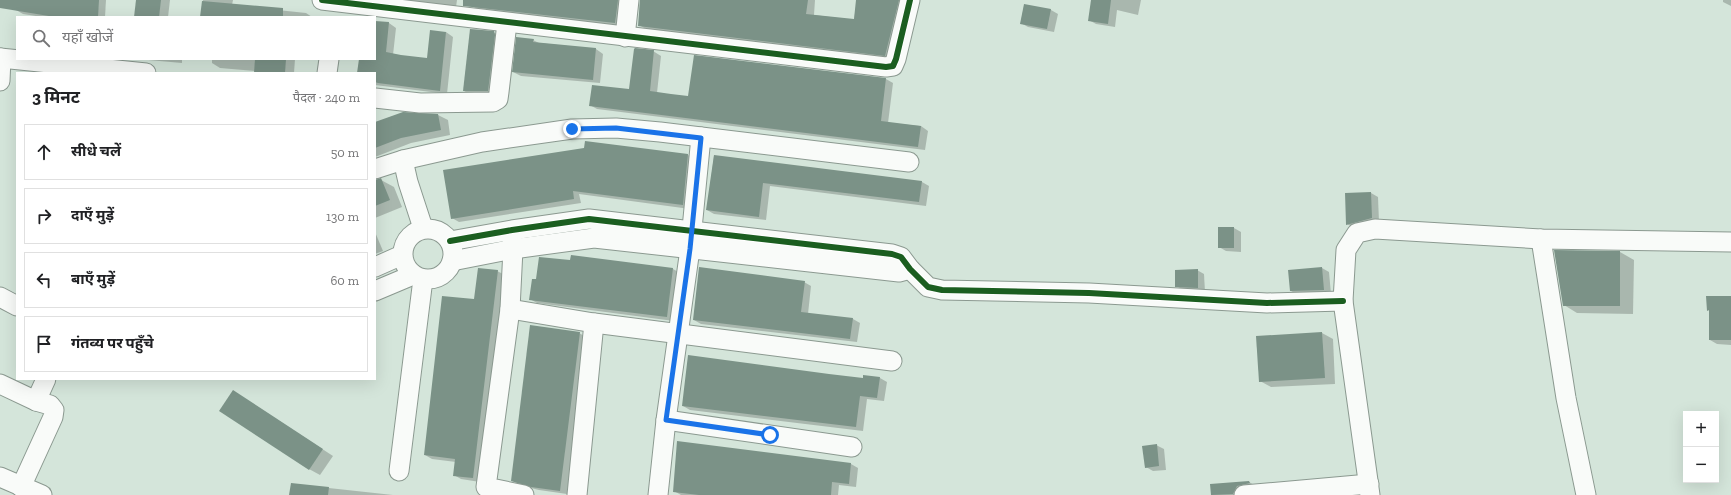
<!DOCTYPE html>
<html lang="hi">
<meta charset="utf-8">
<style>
:root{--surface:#fff;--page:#f6f6f6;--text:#202124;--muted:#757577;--line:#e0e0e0}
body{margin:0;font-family:"Zilla Slab","Noto Sans Devanagari",serif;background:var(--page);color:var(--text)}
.controls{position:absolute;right:12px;bottom:12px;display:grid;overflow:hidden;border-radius:0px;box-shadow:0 4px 16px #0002}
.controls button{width:36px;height:36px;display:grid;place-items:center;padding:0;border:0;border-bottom:1px solid var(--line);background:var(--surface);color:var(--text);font:20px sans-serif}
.stop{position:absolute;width:12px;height:12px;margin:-9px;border:3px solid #1a73e8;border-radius:50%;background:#fff}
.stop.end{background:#1a73e8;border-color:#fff;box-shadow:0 1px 4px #0008}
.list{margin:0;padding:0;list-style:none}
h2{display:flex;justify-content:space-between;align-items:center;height:52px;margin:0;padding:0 16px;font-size:17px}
h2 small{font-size:13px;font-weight:400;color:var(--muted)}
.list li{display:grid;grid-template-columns:26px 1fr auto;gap:12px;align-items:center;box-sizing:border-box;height:56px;margin:0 8px 8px;padding:0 8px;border:1px solid var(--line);border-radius:0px}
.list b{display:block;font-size:15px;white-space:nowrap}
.list em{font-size:13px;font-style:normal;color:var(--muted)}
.icon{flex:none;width:22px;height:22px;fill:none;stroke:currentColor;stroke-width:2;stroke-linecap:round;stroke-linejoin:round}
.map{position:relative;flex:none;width:1731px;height:495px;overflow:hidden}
.search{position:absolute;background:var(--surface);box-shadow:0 4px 16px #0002;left:16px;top:16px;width:360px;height:44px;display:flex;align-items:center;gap:10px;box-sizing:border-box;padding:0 14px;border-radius:0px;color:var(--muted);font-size:15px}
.panel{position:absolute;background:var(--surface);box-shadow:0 4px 16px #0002;left:16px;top:72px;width:360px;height:308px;border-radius:0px}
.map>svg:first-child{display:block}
</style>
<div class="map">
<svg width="1731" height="495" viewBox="0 0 1731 495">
<rect width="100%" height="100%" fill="#d4e5da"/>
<g fill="#0003">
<path d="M 18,0 L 106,0 L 105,17 L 42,17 L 23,14 L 16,10 Z"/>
<path d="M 137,0 L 170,0 L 168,17 L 135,17 Z"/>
<path d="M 203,0 L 233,0 L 232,5 L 306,13 L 312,17 L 201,17 Z"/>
<path d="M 393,0 L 457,0 L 456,7 Z"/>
<path d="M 473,0 L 627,0 L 622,26 L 479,10 L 472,6 Z"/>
<path d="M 640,0 L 815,0 L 814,15 L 854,20 L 857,0 L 907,0 L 892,59 L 646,29 L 639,25 Z"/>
<path d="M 1092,0 L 1141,0 L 1138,15 L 1117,10 L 1115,27 L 1096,24 L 1089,20 Z"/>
<path d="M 1723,0 L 1731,0 L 1731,6 L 1723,2 Z"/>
<path d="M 1025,5 L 1051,10 L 1058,14 L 1054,32 L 1028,27 L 1021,23 Z"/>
<path d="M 375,22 L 389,23 L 396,28 L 393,55 L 428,59 L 446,32 L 453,37 L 447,94 L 375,85 L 375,73 L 358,73 L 360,59 L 375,59 Z"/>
<path d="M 493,32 L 501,37 L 495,95 L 471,95 L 464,91 Z"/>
<path d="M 533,40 L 539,43 L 596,49 L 603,54 L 600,83 L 521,76 L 513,72 Z"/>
<path d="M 653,51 L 661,56 L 657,93 L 689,97 L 886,79 L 893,83 L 888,123 L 921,126 L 928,131 L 925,150 L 597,109 L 590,105 L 630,90 Z"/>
<path d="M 137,59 L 182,59 L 182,63 Z"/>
<path d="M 212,59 L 295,59 L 294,73 L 255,73 L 255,71 L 220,68 L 212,63 Z"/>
<path d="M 438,115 L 448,120 L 450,135 L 411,143 L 375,157 L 375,124 Z"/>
<path d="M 586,142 L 688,155 L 695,159 L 690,209 L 579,194 L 581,203 L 459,222 L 452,218 L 585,148 Z"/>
<path d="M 714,156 L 922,182 L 929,186 L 926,206 L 770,186 L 766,220 L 714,214 L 707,210 Z"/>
<path d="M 381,180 L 394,187 L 402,207 L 375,218 L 375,182 Z"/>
<path d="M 1371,193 L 1378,197 L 1379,222 L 1354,228 L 1347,224 Z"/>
<path d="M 1234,228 L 1241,232 L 1241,252 L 1226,251 L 1219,247 Z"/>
<path d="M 375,232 L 383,251 L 375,254 Z"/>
<path d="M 1555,252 L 1620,252 L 1634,260 L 1633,314 L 1577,313 L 1564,305 Z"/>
<path d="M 571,256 L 673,269 L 680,273 L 674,321 L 537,303 L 530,299 L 537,280 L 571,261 Z"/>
<path d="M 1322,268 L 1329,272 L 1331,294 L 1298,295 L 1291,291 L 1290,271 Z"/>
<path d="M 1197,270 L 1204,274 L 1205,292 L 1184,290 L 1176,286 Z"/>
<path d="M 497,271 L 505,275 L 480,482 L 461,479 L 454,475 L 456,462 L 432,459 L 425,455 L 475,300 Z"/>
<path d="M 804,282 L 811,286 L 808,314 L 853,319 L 860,323 L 857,342 L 701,324 L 694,320 Z"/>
<path d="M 1731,297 L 1731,345 L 1717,344 L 1710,340 L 1710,311 L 1708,310 Z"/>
<path d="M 579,333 L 586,337 L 567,494 L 539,490 L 519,485 L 512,480 Z"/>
<path d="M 1322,333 L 1333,339 L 1335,384 L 1271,387 L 1260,381 Z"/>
<path d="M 880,378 L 887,382 L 884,401 L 867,399 L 863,431 L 690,410 L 683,406 L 864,379 Z"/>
<path d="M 244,398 L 333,456 L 320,475 L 309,469 Z"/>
<path d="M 1156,445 L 1164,449 L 1166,470 L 1153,471 L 1146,467 Z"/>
<path d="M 851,464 L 858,468 L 856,487 L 839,485 L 838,495 L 681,495 L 674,491 Z"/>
<path d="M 1249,482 L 1256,486 L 1242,495 L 1212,495 L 1211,485 Z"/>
<path d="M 292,484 L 393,495 L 290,495 Z"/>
</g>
<g fill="#7b9287">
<path d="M 0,0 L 99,0 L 98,17 L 55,17 L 0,8 Z"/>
<path d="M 136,0 L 161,0 L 159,17 L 134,17 Z"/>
<path d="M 463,0 L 618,0 L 615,23 L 463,6 Z"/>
<path d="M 640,0 L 808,0 L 806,14 L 854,19 L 856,0 L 899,0 L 885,56 L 638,26 Z"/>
<path d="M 1091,0 L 1111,0 L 1108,24 L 1088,21 Z"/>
<path d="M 202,1 L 283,8 L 283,17 L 200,17 Z"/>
<path d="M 1024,4 L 1051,9 L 1047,29 L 1020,24 Z"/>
<path d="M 375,21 L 389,22 L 386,52 L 401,55 L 427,58 L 430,30 L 446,32 L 440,91 L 378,83 L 375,82 L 375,73 L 357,73 L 359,59 L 375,59 Z"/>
<path d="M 470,29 L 494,31 L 495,35 L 488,91 L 463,91 Z"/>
<path d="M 516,37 L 534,39 L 533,42 L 596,48 L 593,80 L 512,72 Z"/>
<path d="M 635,48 L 654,50 L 650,91 L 671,94 L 688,96 L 694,55 L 886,78 L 881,121 L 921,126 L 918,147 L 589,106 L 592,85 L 629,89 L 634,49 Z"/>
<path d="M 255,59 L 286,59 L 285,73 L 254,73 Z"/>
<path d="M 403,112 L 438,114 L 441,130 L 401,138 L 375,148 L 375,122 Z"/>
<path d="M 585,141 L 688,154 L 683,205 L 573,191 L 574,199 L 451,219 L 443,170 L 584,148 Z"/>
<path d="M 714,155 L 922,181 L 919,202 L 763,183 L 759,217 L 706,210 Z"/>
<path d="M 381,178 L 390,200 L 375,206 L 375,180 Z"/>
<path d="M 1371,192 L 1372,218 L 1346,225 L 1345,193 Z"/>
<rect x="1218" y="227" width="16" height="21"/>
<path d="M 1554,250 L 1620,251 L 1620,306 L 1563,306 Z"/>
<path d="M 571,255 L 673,268 L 667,317 L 529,300 L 532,279 L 536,279 L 539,257 L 570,260 Z"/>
<path d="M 699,267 L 805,281 L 801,312 L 853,318 L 850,339 L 693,320 Z"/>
<path d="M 1322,267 L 1324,290 L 1290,291 L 1288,270 Z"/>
<path d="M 478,268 L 498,270 L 473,478 L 453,476 L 455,459 L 424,455 L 442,296 L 474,299 Z"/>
<path d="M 1198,269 L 1198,288 L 1175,287 L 1175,270 Z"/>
<path d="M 1706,296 L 1731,296 L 1731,340 L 1709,340 L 1709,310 L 1707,311 Z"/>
<path d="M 530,325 L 580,332 L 560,491 L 531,487 L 511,481 Z"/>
<path d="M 1322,332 L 1325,378 L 1259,382 L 1256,336 Z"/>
<path d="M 688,355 L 829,374 L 863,378 L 863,375 L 880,377 L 877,398 L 860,396 L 856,427 L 682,406 Z"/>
<path d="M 233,390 L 323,449 L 309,470 L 219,411 Z"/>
<path d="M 677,441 L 851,463 L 849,484 L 832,482 L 831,495 L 699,495 L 673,492 Z"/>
<path d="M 1157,444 L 1159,466 L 1145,468 L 1142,446 Z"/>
<path d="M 1249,481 L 1250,483 L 1237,486 L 1233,494 L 1211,495 L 1210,484 Z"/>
<path d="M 291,483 L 329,487 L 328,495 L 289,495 Z"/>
</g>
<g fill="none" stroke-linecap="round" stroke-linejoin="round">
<g stroke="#8b9990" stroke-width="21">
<g id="minor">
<path d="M 322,0 L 886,67 L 893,66 L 896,59 L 910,0"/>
<path d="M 625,37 L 629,0"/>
<path d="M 0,58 L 146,73"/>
<path d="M 327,73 L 329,59"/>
<path d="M 0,81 L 1,58"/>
<path d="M 375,98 L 420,103 L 493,102 L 498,99 L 499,92 L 507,23"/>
<path d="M 403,160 L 408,182 L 423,228"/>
<path d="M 375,169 L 403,160 L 482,142 L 572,129 L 616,128 L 660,132 L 909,162"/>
<circle cx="428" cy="254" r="25"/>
<path d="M 512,238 L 513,249 L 510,309 L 486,487 L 524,495"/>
<path d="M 1541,239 L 1566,398 L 1586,495"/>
<path d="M 450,241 L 512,230 L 589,219 L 892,254 L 901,257 L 910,269 L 928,287 L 942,290 L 1089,293 L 1267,303 L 1343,301"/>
<path d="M 452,261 L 513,249 L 594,238 L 899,272 L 910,269"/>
<path d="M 375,267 L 402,255"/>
<path d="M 375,291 L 413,275"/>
<path d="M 0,297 L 17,306"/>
<path d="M 510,309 L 594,323 L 892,361"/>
<path d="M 0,384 L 36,401 L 50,405 L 54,410 L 53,417 L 21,487"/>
<path d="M 36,401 L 46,379"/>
<path d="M 666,420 L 852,447"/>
<path d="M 399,471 L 423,279"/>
<path d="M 0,477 L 42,495"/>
<path d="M 577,495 L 594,323"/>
<path d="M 658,495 L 666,420 L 690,249 L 701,137"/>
<path d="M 1244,495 L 1369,484"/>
<path d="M 1370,495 L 1343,301 L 1346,250 L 1357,233 L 1375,229 L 1541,239 L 1731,242"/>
</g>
</g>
<use href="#minor" stroke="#f9fbf9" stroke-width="19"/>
<g stroke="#fff" stroke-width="8">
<g id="cycleway">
<path d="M 322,0 L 886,67 L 893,66 L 896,59 L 910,0"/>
<path d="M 450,241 L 512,230 L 589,219 L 892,254 L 901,257 L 910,269 L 928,287 L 942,290 L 1089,293 L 1267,303 L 1343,301"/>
</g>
</g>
<use href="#cycleway" stroke="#1b5e20" stroke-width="6"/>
</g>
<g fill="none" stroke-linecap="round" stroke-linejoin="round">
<path stroke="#1a73e8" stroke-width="5" d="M 572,129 L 616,128 L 701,138 L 690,249 L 666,420 L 770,435"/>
</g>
</svg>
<div class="controls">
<button>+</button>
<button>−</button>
</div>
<div class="stop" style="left:770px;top:435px"></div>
<div class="stop end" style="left:572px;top:129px"></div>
<div class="search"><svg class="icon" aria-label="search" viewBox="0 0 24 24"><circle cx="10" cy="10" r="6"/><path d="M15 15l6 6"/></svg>यहाँ खोजें</div>
<section class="panel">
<h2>3 मिनट<small>पैदल · 240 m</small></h2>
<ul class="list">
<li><svg class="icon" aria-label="ahead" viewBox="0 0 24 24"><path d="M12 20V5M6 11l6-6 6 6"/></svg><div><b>सीधे चलें</b></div><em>50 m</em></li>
<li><svg class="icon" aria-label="right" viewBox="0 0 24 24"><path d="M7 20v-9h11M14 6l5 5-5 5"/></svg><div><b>दाएँ मुड़ें</b></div><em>130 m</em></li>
<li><svg class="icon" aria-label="left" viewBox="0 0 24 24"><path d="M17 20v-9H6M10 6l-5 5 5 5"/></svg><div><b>बाएँ मुड़ें</b></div><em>60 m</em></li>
<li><svg class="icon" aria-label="arrive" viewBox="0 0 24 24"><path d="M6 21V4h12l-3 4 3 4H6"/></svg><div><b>गंतव्य पर पहुँचे</b></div></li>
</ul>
</section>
</div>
